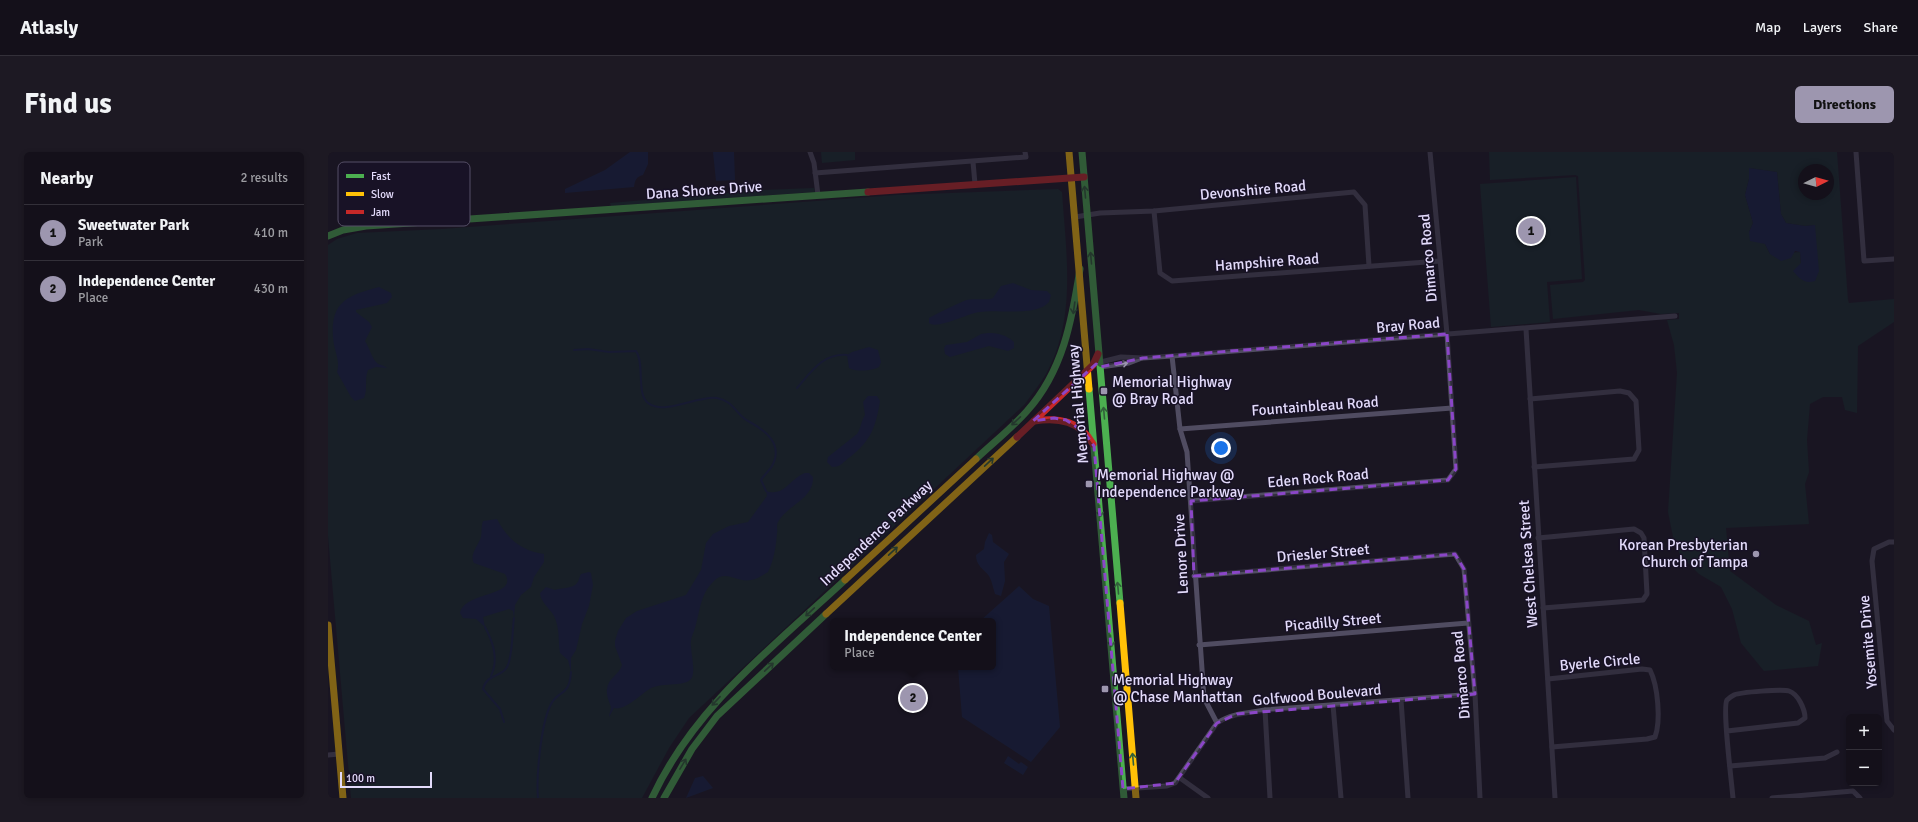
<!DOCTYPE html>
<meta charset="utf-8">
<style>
:root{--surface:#14101a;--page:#1d1923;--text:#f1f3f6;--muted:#9d9da2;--line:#333039;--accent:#9d96af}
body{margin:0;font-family:Signika,sans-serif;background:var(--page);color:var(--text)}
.controls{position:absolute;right:12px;bottom:12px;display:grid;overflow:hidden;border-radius:6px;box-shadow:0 2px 6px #0003}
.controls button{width:36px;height:36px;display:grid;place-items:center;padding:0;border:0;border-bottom:1px solid var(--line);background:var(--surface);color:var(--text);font:20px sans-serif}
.compass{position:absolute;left:1470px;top:12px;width:36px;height:36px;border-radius:50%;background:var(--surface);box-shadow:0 2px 6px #0003;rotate:85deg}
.scale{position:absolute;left:12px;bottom:10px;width:92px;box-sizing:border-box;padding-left:4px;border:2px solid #e3dbfb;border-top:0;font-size:11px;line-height:14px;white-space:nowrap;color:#e3dbfb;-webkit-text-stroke:3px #181226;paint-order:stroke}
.you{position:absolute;left:893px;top:296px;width:14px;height:14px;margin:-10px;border:3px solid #fff;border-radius:50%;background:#1a73e8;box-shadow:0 0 0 6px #1a73e833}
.badge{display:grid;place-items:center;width:26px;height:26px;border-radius:50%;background:var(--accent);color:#111;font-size:13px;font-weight:700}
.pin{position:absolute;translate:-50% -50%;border:2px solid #fff;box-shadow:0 1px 4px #0006}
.popup{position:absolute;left:502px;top:466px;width:166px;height:52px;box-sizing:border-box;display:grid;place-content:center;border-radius:6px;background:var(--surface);filter:drop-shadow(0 1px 3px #0005);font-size:13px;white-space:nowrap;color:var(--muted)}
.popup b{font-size:15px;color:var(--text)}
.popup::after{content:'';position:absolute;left:50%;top:100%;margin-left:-8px;border:8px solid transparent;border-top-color:var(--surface)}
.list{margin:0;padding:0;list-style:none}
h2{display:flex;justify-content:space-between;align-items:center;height:52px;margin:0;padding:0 16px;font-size:17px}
h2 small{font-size:13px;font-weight:400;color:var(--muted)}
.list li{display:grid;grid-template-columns:26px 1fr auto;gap:12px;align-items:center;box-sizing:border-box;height:56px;padding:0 16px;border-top:1px solid var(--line)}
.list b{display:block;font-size:15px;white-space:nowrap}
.list p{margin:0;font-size:13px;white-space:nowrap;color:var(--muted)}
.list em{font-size:13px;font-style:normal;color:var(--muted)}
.map{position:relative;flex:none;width:1566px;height:646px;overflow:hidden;border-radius:6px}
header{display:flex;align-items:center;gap:24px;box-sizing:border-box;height:56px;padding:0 20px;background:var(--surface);border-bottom:1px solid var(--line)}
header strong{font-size:19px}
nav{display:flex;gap:22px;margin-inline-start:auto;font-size:14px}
.intro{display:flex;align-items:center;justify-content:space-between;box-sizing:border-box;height:96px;padding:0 24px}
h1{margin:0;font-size:28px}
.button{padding:10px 18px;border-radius:6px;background:var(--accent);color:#111;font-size:14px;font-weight:700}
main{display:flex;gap:24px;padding:0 24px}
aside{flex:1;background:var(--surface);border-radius:6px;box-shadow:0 2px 6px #0003}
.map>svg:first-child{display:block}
</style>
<header>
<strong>Atlasly</strong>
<nav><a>Map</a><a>Layers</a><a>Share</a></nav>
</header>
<div class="intro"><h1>Find us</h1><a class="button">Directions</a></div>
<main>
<aside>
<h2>Nearby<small>2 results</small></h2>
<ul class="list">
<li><span class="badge">1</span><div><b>Sweetwater Park</b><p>Park</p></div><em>410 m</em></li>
<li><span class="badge">2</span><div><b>Independence Center</b><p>Place</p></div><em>430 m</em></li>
</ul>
</aside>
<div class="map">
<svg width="1566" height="646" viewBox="0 0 1566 646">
<rect width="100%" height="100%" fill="#1a1622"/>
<g fill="#172a2d" fill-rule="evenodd">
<path d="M 493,0 L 527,0 L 527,8 L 494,11 Z"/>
<path d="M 1161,0 L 1509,0 L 1520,148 L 1521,151 L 1566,147 L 1566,170 L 1530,194 L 1529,261 L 1517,258 L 1514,245 L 1495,245 L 1482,252 L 1479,288 L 1481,320 L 1477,332 L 1481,372 L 1398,376 L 1402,419 L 1448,453 L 1481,469 L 1488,493 L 1494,491 L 1490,514 L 1436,519 L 1413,491 L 1404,457 L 1393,435 L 1371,422 L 1352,403 L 1345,385 L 1340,360 L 1349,221 L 1346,193 L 1339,168 L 1351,167 L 1351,161 L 1333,162 L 1311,158 L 1225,167 L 1222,133 L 1255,130 L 1257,128 L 1250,24 L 1247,23 L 1162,28 ZM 1421,16 L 1449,20 L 1453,62 L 1458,71 L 1477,74 L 1486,73 L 1488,100 L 1473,111 L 1472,100 L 1442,102 L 1437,92 L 1431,90 L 1421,80 L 1425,71 L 1417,43 L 1421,27 ZM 1476,18 L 1500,18 L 1500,42 L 1476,42 Z"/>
<path d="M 1248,25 L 1254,127 L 1219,130 L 1222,170 L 1163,175 L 1152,32 Z"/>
<path d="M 486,36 L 487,40 L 283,54 L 282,51 L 433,38 Z"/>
<path d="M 730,37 L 734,40 C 738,100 749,167 718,222 C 712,232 704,242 697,252 L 361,566 L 341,596 L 314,646 L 23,646 L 0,384 L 0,93 L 9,87 L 29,81 L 114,77 L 569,43 Z"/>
</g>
<g fill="#152145">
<path d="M 302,0 L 320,0 L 320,12 L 315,23 C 308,25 307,28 306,35 L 237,41 L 237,37 L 277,18 Z"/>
<path d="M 385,0 L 406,0 L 407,28 L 388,29 Z"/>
<path d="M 1421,16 L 1449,20 L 1453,62 L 1458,71 L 1477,74 L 1487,73 L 1491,119 L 1487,129 C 1476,132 1472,127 1465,119 L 1473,111 L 1472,100 L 1467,99 L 1463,106 L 1453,109 L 1442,102 L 1437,92 L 1422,89 L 1421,80 L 1425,71 L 1417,43 L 1421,27 Z"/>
<path d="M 80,25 L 118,45 L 117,47 L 85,48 L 83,46 Z"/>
<path d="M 49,41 L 49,46 L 43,53 L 31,53 L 29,43 Z"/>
<path d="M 685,131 L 703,138 L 719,139 L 723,143 L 721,150 C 708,165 670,157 652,160 C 640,161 609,178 601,171 L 601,166 C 612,160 624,154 636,149 C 642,146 654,148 662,147 L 665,146 L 673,134 Z"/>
<path d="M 51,135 L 63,141 L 64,145 L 59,151 L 28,158 L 28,160 L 41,170 L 44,175 L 37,189 C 41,195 44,206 48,210 C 50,213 56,213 59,216 L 48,215 L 40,218 C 36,228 40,237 36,246 L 27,249 L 23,245 L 9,220 C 12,211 8,202 6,193 C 0,152 16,144 51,135 Z"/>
<path d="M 660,181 C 671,181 678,183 686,190 L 686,196 L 680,199 L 661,194 L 622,205 L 617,202 L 616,196 L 618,193 L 639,190 L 653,182 Z"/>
<path d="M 541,195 L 550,198 L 553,210 L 551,215 C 544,219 528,220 521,216 L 519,203 L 524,200 Z"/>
<path d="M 540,244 L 549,244 L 552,249 C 548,274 543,289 522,305 C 515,310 513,315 504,315 L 499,310 L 500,305 L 529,282 C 533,276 533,269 537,263 L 535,250 Z"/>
<path d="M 477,321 L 481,321 L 485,325 C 486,347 459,353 450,370 C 448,374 450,377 449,381 C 448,394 446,408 440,420 C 435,423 429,427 423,428 C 409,431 398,417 386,429 C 371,443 372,462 366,479 C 364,484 362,489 363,494 C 363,502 368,521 363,527 C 355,536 332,529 320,538 C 311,544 296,559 286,556 L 281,565 C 281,562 283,558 283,555 C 281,549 278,544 279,537 C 280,526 291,523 294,513 L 287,494 L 287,489 L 290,479 L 298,466 L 309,459 L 358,443 L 373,418 L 378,391 L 385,382 L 401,374 L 420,370 L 439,344 L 438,339 C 457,345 461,327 477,321 Z"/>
<path d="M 169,367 C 179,387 194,399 216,402 L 216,410 L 206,425 L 203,435 L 193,443 L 187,453 L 186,466 L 185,459 L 181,457 L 155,465 L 157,475 L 148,467 L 135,466 L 132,461 C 136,439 191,445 177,422 L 146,411 C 141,403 150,394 153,385 C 154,380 153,374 155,369 Z"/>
<path d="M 661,381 L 664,383 L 665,390 L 681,402 L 676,410 L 677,429 L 673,444 L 667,442 C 665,436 664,429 661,424 C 655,416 648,414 648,403 L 656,397 L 657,390 Z"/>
<path d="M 261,420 L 263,421 L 265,433 L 261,454 L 254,472 L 248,498 L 243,506 L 243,520 L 240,508 L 232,501 C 230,489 232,476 226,464 C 222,457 212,449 212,441 L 218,435 L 227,438 C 233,436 246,436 249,431 C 251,429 251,425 253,422 Z"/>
<path d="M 691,434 L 705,447 L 721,454 L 732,575 L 703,610 L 634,565 L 630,515 L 665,515 L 665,469 L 652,469 Z"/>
<path d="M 680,604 L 691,612 L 693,610 L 700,615 L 695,623 L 676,611 Z"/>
<path d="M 375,624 L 385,636 L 358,646 L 367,626 Z"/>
</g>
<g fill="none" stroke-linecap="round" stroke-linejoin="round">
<g stroke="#152145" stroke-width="2">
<path d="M 246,198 L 260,197 L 281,200 L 308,199 C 317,212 308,242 320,251 C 337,264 370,243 389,246 C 406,249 408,263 420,269 C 437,278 456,292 444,314 C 441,319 436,323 433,328 L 438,339"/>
<path d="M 469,236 C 483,220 495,201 519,203"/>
<path d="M 157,475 C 165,490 171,507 163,524"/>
<path d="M 176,570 L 172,557 L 155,537 C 159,521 173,526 179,515 C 185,504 184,479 186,466"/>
<path d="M 210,646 C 208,625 213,573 222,554 C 230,536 241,547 243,520"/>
</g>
<g stroke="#504c61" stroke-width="5">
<path d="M 482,0 L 486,11 L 490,43"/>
<path d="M 1528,0 L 1536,109 L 1566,107"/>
<path d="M 645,10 L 647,32"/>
<path d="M 487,21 L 698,5 L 697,0"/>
<path d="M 826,59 L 832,121 L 844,129 L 1112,109"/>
<path d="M 747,65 L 772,61 L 826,59 L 1026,40 L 1037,53 L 1041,114"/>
<path d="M 1198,177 L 1227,646"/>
<path d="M 844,204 L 852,277 L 859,300 L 876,546 L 889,571"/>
<path d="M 769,211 L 793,205 L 815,206 L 844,204 L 1347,164"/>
<path d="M 772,215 L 801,211 L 814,206"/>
<path d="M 1202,247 L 1292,239 L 1301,241 L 1308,249 L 1311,298 L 1306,307 L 1206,315"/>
<path d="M 852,277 L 1124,256"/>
<path d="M 863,349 L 1120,328 L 1128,317 L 1119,182 L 1102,0"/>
<path d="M 1210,386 L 1306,377 L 1313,381 L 1316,386 L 1319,442 L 1315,448 L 1215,456"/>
<path d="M 1566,390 L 1561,390 L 1546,397 L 1544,409 L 1559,569 L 1566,578"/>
<path d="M 866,424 L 1127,402 L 1136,417 L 1147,542 L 1152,646"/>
<path d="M 871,493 L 1140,471"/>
<path d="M 1220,527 L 1314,517 L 1322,518 C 1330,534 1333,569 1327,585 L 1319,587 L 1224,595"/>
<path d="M 1073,548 L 1080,646"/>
<path d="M 1005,553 L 1013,646"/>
<path d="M 937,558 L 942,646"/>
<path d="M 1399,579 L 1470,571 L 1477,566 C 1477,557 1470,542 1461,539 C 1455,537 1412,540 1406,543 C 1404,544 1400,547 1399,548 C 1394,555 1404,633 1405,646"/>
<path d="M 0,603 L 11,602"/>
<path d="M 1402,614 L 1497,606 L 1509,600"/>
<path d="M 852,626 L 880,646"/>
<path d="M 795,637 L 839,634 L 847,631 L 889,571 C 904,561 920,561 937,558 L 1147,542"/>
<path d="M 1444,646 L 1525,639 L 1532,646"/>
</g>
<g stroke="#4caf50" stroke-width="7">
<path d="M 754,0 L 792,451"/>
<path d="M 0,84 L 15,78 L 38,74 L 540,40"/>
<path d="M 761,237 L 796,646"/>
<path d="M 648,307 C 665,291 684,276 699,259 C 735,219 744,168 752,117"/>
<path d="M 324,646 C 366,555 445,495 517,428"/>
<path d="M 336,646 L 364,597 L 389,564 L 498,462"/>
</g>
<g stroke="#ffc107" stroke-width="7">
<path d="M 741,0 L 761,237"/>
<path d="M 517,428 L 648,307"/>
<path d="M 792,451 L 808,646"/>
<path d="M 498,462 L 689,285"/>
<path d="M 0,473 L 15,646"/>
</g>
<g stroke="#c62828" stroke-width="7">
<path d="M 540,40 L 756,25"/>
<path d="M 706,269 C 731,265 752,269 765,292"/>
<path d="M 689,285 L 765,213 L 770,202"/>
</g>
</g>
<defs><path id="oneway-shaft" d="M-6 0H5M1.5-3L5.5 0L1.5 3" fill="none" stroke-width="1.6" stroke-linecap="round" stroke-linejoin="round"/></defs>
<g stroke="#32603b">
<use href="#oneway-shaft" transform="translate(757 40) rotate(-95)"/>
<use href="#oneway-shaft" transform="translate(763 106) rotate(-95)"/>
<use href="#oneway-shaft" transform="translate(746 156) rotate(98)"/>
<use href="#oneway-shaft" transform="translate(776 261) rotate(-95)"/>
<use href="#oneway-shaft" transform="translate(688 269) rotate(137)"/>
<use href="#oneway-shaft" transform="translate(661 310) rotate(-43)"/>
<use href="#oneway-shaft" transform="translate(772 359) rotate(85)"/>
<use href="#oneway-shaft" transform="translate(565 399) rotate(-43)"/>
<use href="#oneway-shaft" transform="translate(790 436) rotate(-95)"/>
<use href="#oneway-shaft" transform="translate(482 460) rotate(137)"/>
<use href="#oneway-shaft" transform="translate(783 489) rotate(85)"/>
<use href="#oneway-shaft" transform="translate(441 515) rotate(-43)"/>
<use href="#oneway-shaft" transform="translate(388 549) rotate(133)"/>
<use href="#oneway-shaft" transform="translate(805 607) rotate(-95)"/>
<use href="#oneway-shaft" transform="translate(355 612) rotate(-59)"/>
</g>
<use stroke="#9a94ae" href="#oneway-shaft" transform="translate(794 212) rotate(-10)"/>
<path d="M0 0H1566V646H0ZM 1119,182 L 1128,317 L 1120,328 L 863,349 L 866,424 L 1127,402 L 1136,417 L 1147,542 L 909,562 L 889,571 L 847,631 L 795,637 L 766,294 L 756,280 L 738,268 L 726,266 L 705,269 L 768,212 L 772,215 L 815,206 Z" fill="#1a1622" fill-opacity=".55" fill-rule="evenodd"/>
<path fill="none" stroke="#8b46c8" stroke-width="3" stroke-dasharray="8 5" stroke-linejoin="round" d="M 1119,182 L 1128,317 L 1120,328 L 863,349 L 866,424 L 1127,402 L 1136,417 L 1147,542 L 909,562 L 889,571 L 847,631 L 795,637 L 766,294 L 756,280 L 738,268 L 726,266 L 705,269 L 768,212 L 772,215 L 815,206 Z"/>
<g fill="#9d96af" stroke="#181226" stroke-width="1.5">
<rect x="772" y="235" width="8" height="8" rx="2"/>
<rect x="757" y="328" width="8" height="8" rx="2"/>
<circle cx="1428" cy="402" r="4"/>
<rect x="773" y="533" width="8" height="8" rx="2"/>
</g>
<g text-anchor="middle" stroke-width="3" stroke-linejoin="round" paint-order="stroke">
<g font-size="15" fill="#e3dbfb" stroke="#181226">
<text transform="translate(376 38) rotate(-4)" y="5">Dana Shores Drive</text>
<text transform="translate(925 38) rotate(-5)" y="5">Devonshire Road</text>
<text transform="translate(1100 106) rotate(-95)" y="5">Dimarco Road</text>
<text transform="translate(939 110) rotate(-4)" y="5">Hampshire Road</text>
<text transform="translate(1080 173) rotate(-5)" y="5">Bray Road</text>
<text transform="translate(750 252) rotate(-95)" y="5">Memorial Highway</text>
<text transform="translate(987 254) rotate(-4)" y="5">Fountainbleau Road</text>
<text transform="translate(990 326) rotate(-5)" y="5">Eden Rock Road</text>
<text transform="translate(548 381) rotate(-43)" y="5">Independence Parkway</text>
<text transform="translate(995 401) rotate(-5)" y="5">Driesler Street</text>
<text transform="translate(853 402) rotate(-93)" y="5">Lenore Drive</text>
<text transform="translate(1200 412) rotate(-94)" y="5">West Chelsea Street</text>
<text transform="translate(1005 470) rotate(-5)" y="5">Picadilly Street</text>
<text transform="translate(1540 490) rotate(-95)" y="5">Yosemite Drive</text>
<text transform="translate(1272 510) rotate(-5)" y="5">Byerle Circle</text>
<text transform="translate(1133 523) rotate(-95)" y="5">Dimarco Road</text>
<text transform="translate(989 543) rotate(-5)" y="5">Golfwood Boulevard</text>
</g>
<g font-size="15" fill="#e3dbfb" stroke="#181226" text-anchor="start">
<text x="784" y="235">Memorial Highway<tspan x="784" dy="17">@ Bray Road</tspan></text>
<text x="769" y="328">Memorial Highway @<tspan x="769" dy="17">Independence Parkway</tspan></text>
<text x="1420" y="398" text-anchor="end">Korean Presbyterian<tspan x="1420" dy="17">Church of Tampa</tspan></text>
<text x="785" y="533">Memorial Highway<tspan x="785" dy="17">@ Chase Manhattan</tspan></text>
</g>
</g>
<rect x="10" y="10" width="132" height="64" rx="6" fill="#181226" stroke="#554e66" stroke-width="1"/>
<rect x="18" y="22" width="18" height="4" fill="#4caf50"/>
<rect x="18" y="40" width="18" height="4" fill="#ffc107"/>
<rect x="18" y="58" width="18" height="4" fill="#c62828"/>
<g font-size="11" fill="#e3dbfb">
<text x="43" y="28">Fast</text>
<text x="43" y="46">Slow</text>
<text x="43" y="64">Jam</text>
</g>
</svg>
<div class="controls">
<button>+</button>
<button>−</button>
</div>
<svg class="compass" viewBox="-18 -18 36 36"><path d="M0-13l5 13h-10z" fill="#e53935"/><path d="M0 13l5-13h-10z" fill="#9d9da2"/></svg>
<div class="scale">100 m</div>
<div class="you"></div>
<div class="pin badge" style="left:1203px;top:79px">1</div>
<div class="pin badge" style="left:585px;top:546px">2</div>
<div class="popup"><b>Independence Center</b>Place</div>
</div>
</main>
